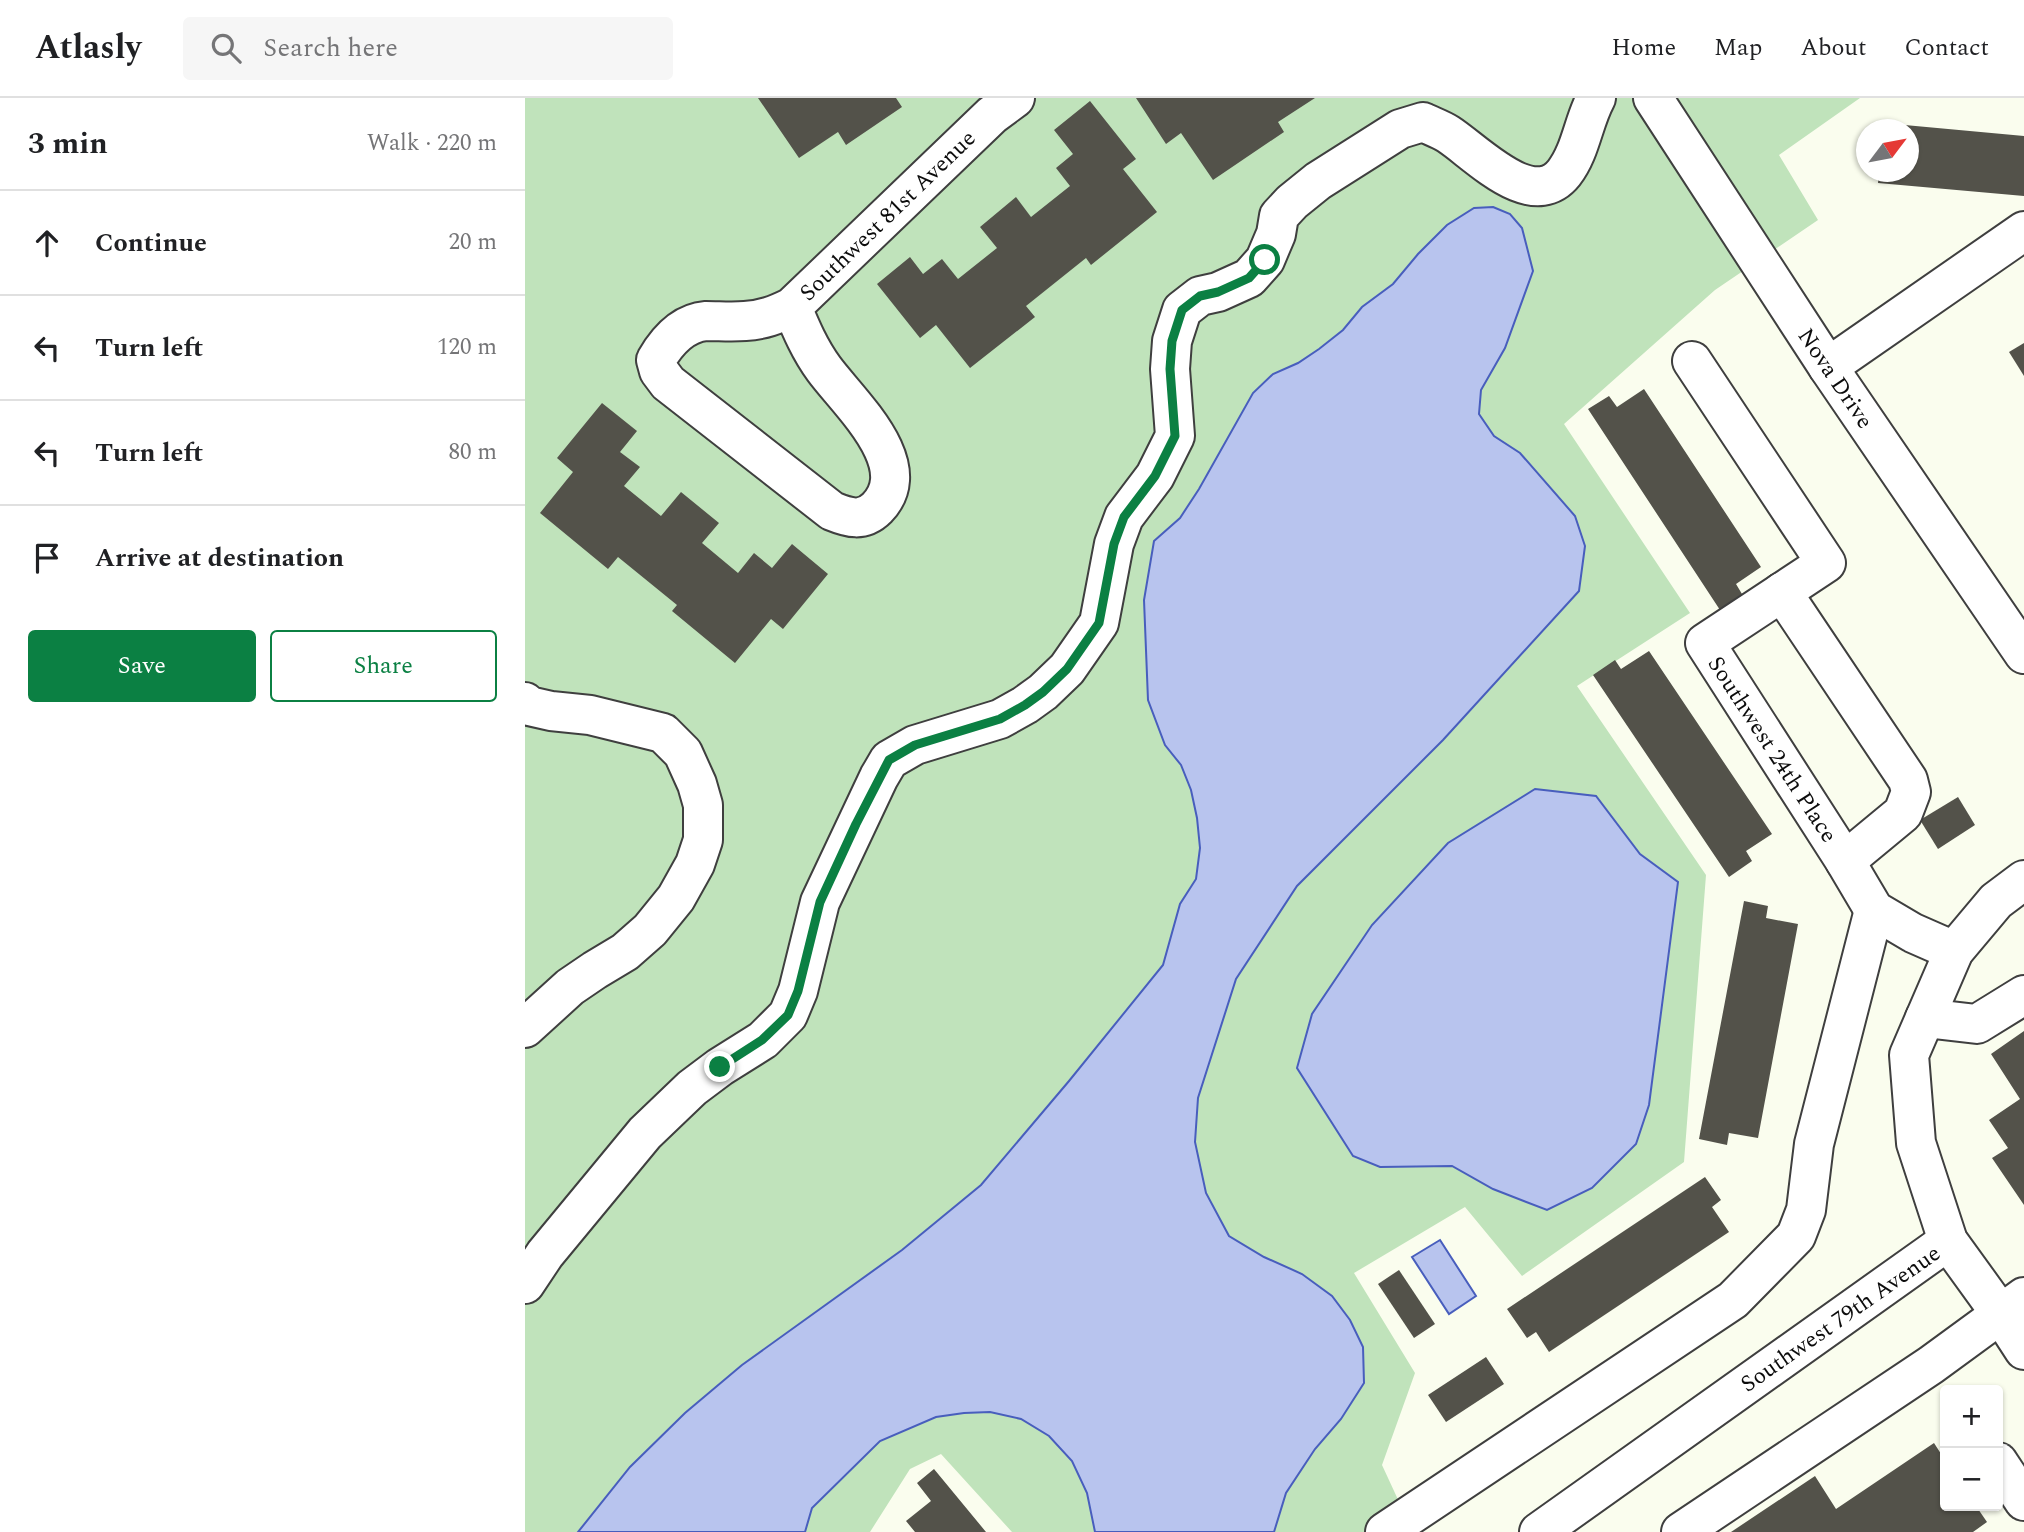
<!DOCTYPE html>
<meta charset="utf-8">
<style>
:root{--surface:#fff;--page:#f6f6f6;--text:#202124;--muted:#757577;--line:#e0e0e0;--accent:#0b8043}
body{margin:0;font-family:Spectral,serif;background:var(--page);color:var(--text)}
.controls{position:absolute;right:21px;bottom:21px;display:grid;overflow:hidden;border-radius:7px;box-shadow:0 2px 5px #0004}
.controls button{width:63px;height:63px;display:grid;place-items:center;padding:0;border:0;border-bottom:2px solid var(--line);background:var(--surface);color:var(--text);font:35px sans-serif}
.compass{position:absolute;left:1331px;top:21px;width:63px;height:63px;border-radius:50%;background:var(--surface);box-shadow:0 2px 5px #0004;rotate:58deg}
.stop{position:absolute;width:21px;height:21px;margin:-16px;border:5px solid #0b8043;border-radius:50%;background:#fff}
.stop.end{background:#0b8043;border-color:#fff;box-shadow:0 2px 7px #0008}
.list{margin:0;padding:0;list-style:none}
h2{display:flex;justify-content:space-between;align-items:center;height:91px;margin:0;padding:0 28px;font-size:30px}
h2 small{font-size:23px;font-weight:400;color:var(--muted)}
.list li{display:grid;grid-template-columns:46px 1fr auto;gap:21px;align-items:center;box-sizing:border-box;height:105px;padding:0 28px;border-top:2px solid var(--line)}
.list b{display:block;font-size:26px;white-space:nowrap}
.list em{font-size:23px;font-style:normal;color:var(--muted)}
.actions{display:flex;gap:14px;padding:21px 28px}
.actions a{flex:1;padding:16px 0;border:2px solid var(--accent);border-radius:7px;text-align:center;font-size:24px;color:var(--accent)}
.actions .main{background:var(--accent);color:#fff}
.icon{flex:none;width:38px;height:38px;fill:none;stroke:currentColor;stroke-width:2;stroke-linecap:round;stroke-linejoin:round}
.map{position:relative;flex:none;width:1499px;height:1434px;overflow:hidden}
header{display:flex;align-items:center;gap:42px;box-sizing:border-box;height:98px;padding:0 35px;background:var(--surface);border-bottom:2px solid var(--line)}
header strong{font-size:33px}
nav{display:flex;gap:38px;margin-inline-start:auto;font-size:24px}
.search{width:490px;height:63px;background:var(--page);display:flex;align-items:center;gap:18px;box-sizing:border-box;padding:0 24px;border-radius:7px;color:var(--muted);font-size:26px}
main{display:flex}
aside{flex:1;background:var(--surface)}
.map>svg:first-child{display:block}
</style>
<header>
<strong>Atlasly</strong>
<div class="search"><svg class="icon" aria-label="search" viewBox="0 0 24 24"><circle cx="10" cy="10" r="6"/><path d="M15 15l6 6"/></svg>Search here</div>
<nav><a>Home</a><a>Map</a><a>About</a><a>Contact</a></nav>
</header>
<main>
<aside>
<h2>3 min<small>Walk · 220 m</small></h2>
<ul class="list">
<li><svg class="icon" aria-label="ahead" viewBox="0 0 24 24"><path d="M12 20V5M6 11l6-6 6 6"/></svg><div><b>Continue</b></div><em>20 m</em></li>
<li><svg class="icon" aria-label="left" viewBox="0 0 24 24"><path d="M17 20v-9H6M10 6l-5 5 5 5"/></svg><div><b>Turn left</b></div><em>120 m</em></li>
<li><svg class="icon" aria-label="left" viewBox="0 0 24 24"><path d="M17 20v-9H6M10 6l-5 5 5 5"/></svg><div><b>Turn left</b></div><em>80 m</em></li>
<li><svg class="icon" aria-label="arrive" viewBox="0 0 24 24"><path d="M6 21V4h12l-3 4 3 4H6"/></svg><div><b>Arrive at destination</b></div></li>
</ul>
<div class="actions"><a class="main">Save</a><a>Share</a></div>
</aside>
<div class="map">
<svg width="1499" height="1434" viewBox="0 0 1499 1434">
<rect width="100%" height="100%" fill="#fafdee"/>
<path fill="#c0e3bb" d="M 0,0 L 1335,0 L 1254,57 L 1293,122 L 1190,192 L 1039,326 L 1165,515 L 1052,588 L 1181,777 L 1159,1064 L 997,1178 L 940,1109 L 829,1175 L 890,1275 L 857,1367 L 888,1434 L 487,1434 L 416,1356 L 385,1371 L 345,1434 L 0,1434 Z"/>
<g fill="#b8c4ee" stroke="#485ebd" stroke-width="2">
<path d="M 968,109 L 985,116 L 997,130 L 1008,173 L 980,250 L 956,292 L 954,316 L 969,338 L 995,355 L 1050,418 L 1060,448 L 1054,493 L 918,642 L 772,788 L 711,881 L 673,1000 L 670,1044 L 681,1095 L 704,1138 L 739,1159 L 777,1176 L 807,1198 L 825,1222 L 838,1249 L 839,1285 L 816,1321 L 790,1351 L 761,1395 L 749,1434 L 570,1434 L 562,1395 L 547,1363 L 524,1338 L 496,1321 L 465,1314 L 439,1315 L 411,1319 L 355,1343 L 287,1410 L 280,1434 L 53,1434 L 105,1369 L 160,1315 L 217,1267 L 377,1152 L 456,1087 L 544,983 L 638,867 L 655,806 L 671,781 L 675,750 L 672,720 L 666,692 L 656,667 L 640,647 L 623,602 L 619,502 L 629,443 L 655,420 L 674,391 L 728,295 L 748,276 L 773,265 L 794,251 L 818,232 L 837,209 L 868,186 L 893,156 L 922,127 L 949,110 Z"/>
<path d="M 1010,691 L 1071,698 L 1115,756 L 1153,784 L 1124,1007 L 1111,1046 L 1067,1090 L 1022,1112 L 968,1091 L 927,1068 L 855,1069 L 828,1058 L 772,970 L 787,916 L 847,827 L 923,745 Z"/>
<path d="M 915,1142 L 951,1198 L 924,1216 L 887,1159 Z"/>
</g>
<g fill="#53524a">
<path d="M 233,0 L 371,0 L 377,9 L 321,47 L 313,34 L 274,60 Z"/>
<path d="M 611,0 L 790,0 L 753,24 L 759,34 L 688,82 L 656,35 L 641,46 Z"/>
<path d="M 565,3 L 611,61 L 598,71 L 632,114 L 566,167 L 561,160 L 501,208 L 510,219 L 445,270 L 411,227 L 395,240 L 352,186 L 385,159 L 398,176 L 417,161 L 433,181 L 472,150 L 455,129 L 491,99 L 506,119 L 545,88 L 531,70 L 548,56 L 529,32 Z"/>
<path d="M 1358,25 L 1499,38 L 1499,98 L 1353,85 L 1354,74 L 1384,74 L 1384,32 L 1357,32 Z"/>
<path d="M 1499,245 L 1499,278 L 1484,254 Z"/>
<path d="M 1119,291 L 1236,469 L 1211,486 L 1217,496 L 1195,512 L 1063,311 L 1084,298 L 1092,309 Z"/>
<path d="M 77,305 L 112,333 L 95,354 L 115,369 L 99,388 L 136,418 L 156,394 L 194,425 L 177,445 L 213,475 L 229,455 L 247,470 L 267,446 L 303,476 L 258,531 L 246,521 L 210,565 L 147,513 L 152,507 L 93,459 L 83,471 L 15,415 L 48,374 L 32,360 Z"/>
<path d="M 1124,553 L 1247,736 L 1221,753 L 1227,763 L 1204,779 L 1068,577 L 1090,562 L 1096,571 Z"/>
<path d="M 1433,699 L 1450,727 L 1413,751 L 1395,722 Z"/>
<path d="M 1219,803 L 1243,808 L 1241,820 L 1273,826 L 1233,1040 L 1204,1035 L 1202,1047 L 1174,1041 Z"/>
<path d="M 1499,933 L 1499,1107 L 1467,1060 L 1483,1050 L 1464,1022 L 1495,1001 L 1466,956 Z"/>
<path d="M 1180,1079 L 1196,1102 L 1187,1109 L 1204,1134 L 1024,1254 L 1011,1234 L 1002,1240 L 982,1211 Z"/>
<path d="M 874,1172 L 910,1226 L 889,1240 L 853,1186 Z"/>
<path d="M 961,1259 L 979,1286 L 921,1324 L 903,1297 Z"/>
<path d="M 1409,1345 L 1420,1362 L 1420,1408 L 1451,1408 L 1462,1424 L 1448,1434 L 1206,1434 L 1290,1378 L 1311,1411 Z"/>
<path d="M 409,1371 L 461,1434 L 390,1434 L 381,1423 L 406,1403 L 392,1385 Z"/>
</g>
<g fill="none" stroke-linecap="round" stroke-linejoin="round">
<g stroke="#3f3f3f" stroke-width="42">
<g id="minor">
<path d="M 1128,0 L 1303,269 L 1499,556"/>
<path d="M 267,209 C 276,231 285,252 299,271 C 324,305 394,367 352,410 C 338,424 324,420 307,413 L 143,285 L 134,273 L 131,262 C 142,243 158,225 181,223 C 194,223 207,224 220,223 C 238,222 251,217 267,209 L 467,17 L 490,0"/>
<path d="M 1167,263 L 1301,465 L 1180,545 L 1320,763 L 1349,812 L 1388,835 L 1429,853"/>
<path d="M 1303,269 L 1499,133"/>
<path d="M 1257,494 L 1383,682 L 1386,694 L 1378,715 L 1320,763"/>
<path d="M 0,604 L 4,608 L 26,613 L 65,617 L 138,635 L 158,655 L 172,686 L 178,707 L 178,742 L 170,766 L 151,800 L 125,832 L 100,854 L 70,872 L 45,889 L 0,930"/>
<path d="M 1499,782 L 1471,803 L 1429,853 L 1384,957 L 1391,1045 L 1423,1143 L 1475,1215 L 1499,1252"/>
<path d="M 1400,920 L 1452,926 L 1499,897"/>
<path d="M 0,1186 L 20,1156 L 120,1035 L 167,990 L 195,969 L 238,942 L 263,917 L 273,893 L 295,804 L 354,679 L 364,662 L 390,647 L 475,621 L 500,607 L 518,594 L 542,571 L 574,525 L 589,446 L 599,419 L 630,378 L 650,338 L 645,271 L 647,243 L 657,212 L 675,198 L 693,194 L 724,180 L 740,162 L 751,136 L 754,118 L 767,104 L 793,83 L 875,31 L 898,24 C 906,28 915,31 923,36 C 951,54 1007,115 1039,75 C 1056,53 1058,24 1071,0"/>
<path d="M 1473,1364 L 1499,1403"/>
<path d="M 860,1434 L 1208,1202 L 1271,1138 L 1281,1112 L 1289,1046 L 1349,812"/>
<path d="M 1014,1434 L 1423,1143"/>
<path d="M 1156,1434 L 1406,1267 L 1499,1199"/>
</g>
</g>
<use href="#minor" stroke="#fff" stroke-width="38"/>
</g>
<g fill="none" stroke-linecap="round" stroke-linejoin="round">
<path stroke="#0b8043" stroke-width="9" d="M 195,969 L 237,942 L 263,917 L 273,893 L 295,804 L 331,726 L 364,662 L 390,647 L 475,621 L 500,607 L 518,594 L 542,571 L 574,525 L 589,446 L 599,419 L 630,378 L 650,338 L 645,271 L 647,243 L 657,212 L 675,198 L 693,194 L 724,180 L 740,162"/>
</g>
<g text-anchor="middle" stroke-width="7" stroke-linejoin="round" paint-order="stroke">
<g font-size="23" fill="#0c0c0c" stroke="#fff">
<text transform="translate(362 117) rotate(-44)" y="8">Southwest 81st Avenue</text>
<text transform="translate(1311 280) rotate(56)" y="8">Nova Drive</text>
<text transform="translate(1248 651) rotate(57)" y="8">Southwest 24th Place</text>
<text transform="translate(1315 1220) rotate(-35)" y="8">Southwest 79th Avenue</text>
</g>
</g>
</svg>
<div class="controls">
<button>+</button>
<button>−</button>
</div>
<svg class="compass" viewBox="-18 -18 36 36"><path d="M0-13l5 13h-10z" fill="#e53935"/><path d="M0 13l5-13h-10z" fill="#757577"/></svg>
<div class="stop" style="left:740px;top:162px"></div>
<div class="stop end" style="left:195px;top:969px"></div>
</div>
</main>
